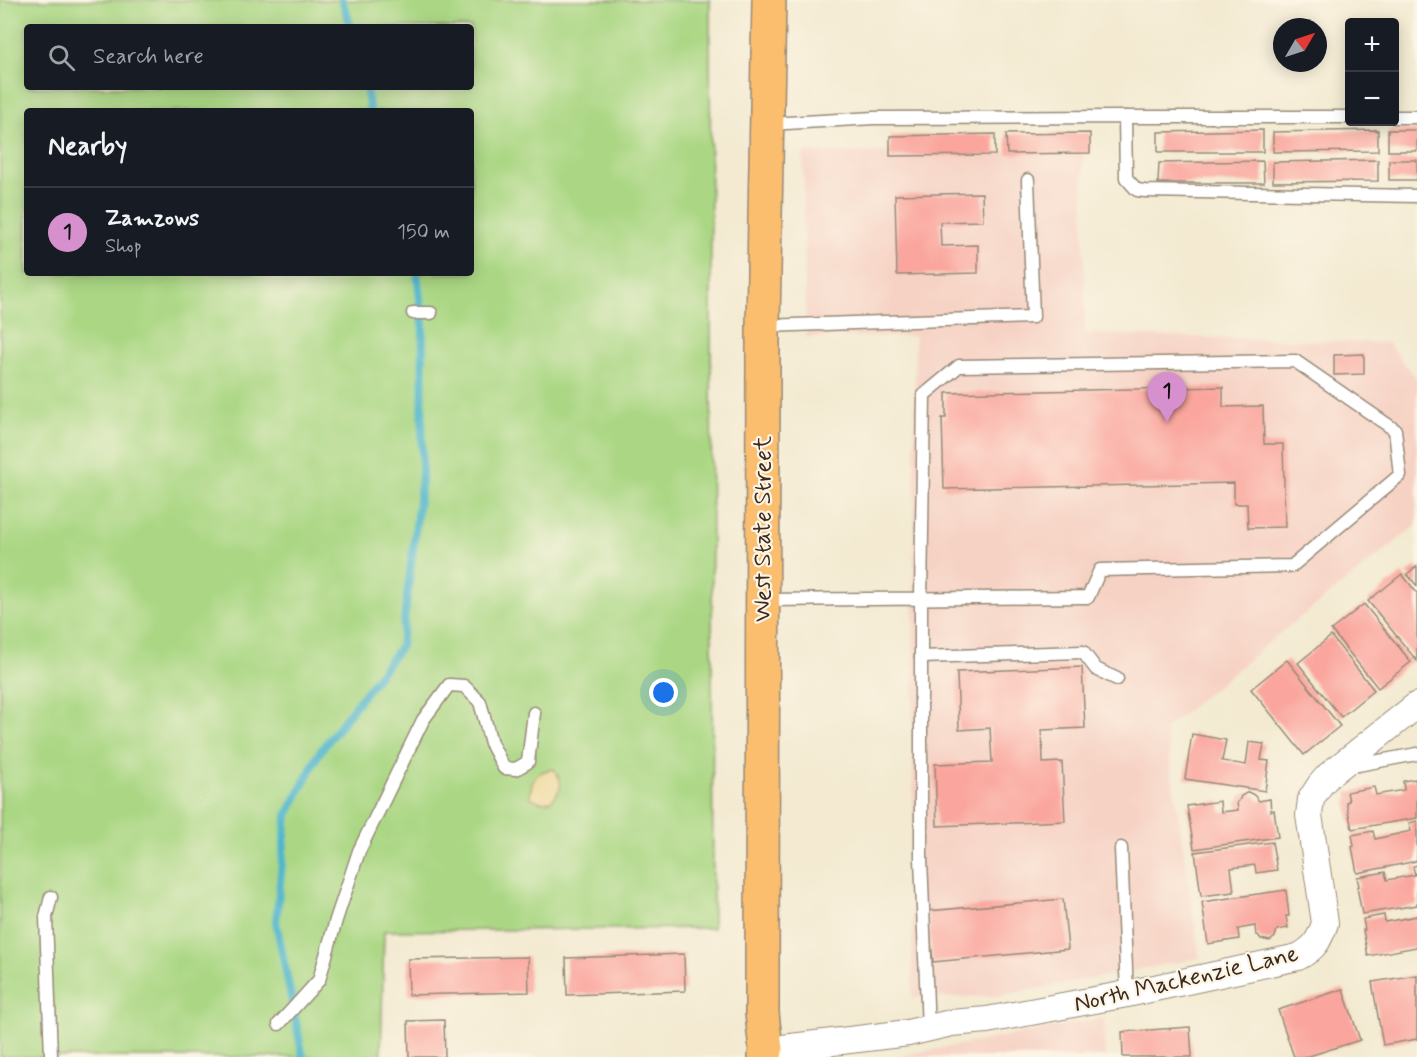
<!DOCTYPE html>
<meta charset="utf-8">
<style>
:root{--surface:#171b24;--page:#242831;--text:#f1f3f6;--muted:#9ea1a6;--line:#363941;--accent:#d690ce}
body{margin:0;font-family:Mynerve,sans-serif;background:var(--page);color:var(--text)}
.controls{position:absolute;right:18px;top:18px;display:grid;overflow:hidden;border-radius:6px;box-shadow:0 3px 15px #0003}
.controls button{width:54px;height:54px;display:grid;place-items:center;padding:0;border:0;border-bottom:2px solid var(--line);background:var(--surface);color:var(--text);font:30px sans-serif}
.compass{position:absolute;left:1273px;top:18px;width:54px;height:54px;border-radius:50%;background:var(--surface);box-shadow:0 3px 15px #0003;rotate:51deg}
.you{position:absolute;left:664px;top:693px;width:21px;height:21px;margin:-15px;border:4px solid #fff;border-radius:50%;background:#1a73e8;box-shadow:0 0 0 9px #1a73e833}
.badge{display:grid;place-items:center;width:39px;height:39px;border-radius:50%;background:var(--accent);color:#111;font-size:20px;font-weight:700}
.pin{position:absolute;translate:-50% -50px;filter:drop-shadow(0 2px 3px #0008)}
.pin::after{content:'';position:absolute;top:32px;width:21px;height:18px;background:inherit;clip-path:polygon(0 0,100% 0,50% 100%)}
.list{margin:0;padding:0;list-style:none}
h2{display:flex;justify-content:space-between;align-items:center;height:78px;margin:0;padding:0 24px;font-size:26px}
h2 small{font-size:20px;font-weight:400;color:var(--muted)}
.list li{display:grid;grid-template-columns:39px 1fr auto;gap:18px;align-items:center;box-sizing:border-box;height:90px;padding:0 24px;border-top:2px solid var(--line)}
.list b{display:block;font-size:22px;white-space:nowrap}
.list p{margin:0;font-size:20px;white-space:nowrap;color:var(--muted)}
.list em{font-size:20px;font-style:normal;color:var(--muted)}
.icon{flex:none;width:33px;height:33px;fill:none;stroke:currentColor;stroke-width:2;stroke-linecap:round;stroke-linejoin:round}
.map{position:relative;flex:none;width:1417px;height:1057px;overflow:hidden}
.search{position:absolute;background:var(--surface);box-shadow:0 3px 15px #0003;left:24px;top:24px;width:450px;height:66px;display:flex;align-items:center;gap:15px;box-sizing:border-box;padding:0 21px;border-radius:6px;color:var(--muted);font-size:22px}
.panel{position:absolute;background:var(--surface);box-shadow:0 3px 15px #0003;left:24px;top:108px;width:450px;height:168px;border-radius:6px}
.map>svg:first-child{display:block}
</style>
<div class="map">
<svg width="1417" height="1057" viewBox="0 0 1417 1057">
<rect width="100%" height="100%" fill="#fcf5e5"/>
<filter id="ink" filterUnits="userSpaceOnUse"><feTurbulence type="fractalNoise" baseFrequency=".0167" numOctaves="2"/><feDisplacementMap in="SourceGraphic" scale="12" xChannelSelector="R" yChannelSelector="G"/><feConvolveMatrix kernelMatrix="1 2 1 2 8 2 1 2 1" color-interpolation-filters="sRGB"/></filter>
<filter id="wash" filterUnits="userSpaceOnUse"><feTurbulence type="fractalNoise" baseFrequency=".008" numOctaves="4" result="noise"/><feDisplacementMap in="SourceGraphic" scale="24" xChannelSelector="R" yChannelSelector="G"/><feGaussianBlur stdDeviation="1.35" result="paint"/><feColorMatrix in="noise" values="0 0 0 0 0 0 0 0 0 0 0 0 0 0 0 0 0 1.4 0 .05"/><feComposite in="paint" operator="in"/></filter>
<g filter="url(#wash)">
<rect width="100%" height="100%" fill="#f3ead1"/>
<g fill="#f6d2c4">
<path d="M 1083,151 L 1085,334 L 1388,343 L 1417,380 L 1417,525 L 1283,631 L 1165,729 L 1200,958 L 998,996 L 912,998 L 915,336 L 806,337 L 803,153 Z"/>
<path d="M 1104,1018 L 1105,1057 L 894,1057 Z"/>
</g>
<path fill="#abd784" stroke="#738051" stroke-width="1.5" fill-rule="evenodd" d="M 0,0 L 710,0 L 713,928 L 384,931 L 381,1057 L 0,1057 ZM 27,27 L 471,27 L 471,87 L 27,87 ZM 27,111 L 471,111 L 471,273 L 27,273 Z"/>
<path fill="#eeda9e" stroke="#94825e" stroke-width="1.5" d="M 554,769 C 564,783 562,790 551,801 L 540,802 L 530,797 C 531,779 535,771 554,769 Z"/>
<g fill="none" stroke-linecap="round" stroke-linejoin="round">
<g stroke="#4db6ca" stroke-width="8">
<path d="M 342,0 L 351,27"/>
<path d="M 366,87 L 370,111"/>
<path d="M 303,1057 L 276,922 L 287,815 L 319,753 L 401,646 L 422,476 L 423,324 L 417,273"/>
</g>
</g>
<g id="blocks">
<g fill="#faa59d">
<path d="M 1263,130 L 1263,152 L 1158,152 L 1158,132 Z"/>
<path d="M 1378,130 L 1378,151 L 1273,152 L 1273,132 Z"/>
<rect x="1388" y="130" width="29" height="21"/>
<path d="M 1090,133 L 1090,153 L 1007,154 L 1006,134 Z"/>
<path d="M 995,134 L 995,155 L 890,156 L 890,136 Z"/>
<path d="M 1378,160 L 1378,181 L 1273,182 L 1273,162 Z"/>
<rect x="1389" y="160" width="28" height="20"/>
<path d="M 1263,161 L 1264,183 L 1158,183 L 1159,163 Z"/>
<path d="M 982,193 L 983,221 L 940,222 L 941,246 L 978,245 L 978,273 L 897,275 L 895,195 Z"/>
<path d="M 1364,354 L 1364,374 L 1334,375 L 1334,355 Z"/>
<path d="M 1223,387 L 1223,407 L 1263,406 L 1264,444 L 1283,444 L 1285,527 L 1248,528 L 1247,504 L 1234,504 L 1234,483 L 944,489 L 942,418 L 946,418 L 946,393 Z"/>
<path d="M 1417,566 L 1417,586 L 1407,574 Z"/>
<path d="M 1402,574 L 1417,593 L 1417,661 L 1368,601 Z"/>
<path d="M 1364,604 L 1411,662 L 1378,688 L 1331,630 Z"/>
<path d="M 1331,636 L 1374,690 L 1341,717 L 1298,663 Z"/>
<path d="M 1287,660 L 1340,726 L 1304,755 L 1251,689 Z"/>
<path d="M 1082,667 L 1085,728 L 1042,730 L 1043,763 L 1062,762 L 1065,821 L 937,826 L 935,764 L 992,762 L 990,728 L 959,730 L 957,672 Z"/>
<path d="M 1192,734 L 1226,740 L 1222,761 L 1246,765 L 1249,742 L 1264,744 L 1261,760 L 1269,761 L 1265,791 L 1185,779 Z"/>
<path d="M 1415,779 L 1417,787 L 1417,818 L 1352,829 L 1346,802 L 1349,801 L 1347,792 L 1374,787 L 1376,795 L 1404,790 L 1403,781 Z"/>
<path d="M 1248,792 L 1254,795 L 1259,801 L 1270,799 L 1271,811 L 1274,810 L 1278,837 L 1194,849 L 1187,806 L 1220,801 L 1221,812 L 1238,810 L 1237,802 L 1239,801 L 1241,796 Z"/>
<path d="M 1417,821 L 1417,861 L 1357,873 L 1352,847 L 1354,846 L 1352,835 L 1373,831 L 1375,839 L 1411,831 L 1409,823 Z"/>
<path d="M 1272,842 L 1277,870 L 1256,873 L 1255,865 L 1231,868 L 1234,892 L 1201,896 L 1195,852 Z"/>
<path d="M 1417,865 L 1417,905 L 1362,914 L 1357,887 L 1359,886 L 1357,877 L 1385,872 L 1387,880 L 1415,875 L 1413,866 Z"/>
<path d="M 1286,890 L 1289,916 L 1286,916 L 1288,928 L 1277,930 L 1275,937 L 1270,941 L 1261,939 L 1258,935 L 1256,935 L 1255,926 L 1238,929 L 1239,939 L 1208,944 L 1202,902 Z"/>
<path d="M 1063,899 L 1068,949 L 933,962 L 928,911 Z"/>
<path d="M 1384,915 L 1385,922 L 1417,916 L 1417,947 L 1368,956 L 1363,930 L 1365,930 L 1363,919 Z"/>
<path d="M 684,954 L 685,991 L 567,995 L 566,958 Z"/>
<path d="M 528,957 L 529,992 L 409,995 L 408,959 Z"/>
<path d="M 1417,975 L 1417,1039 L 1383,1045 L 1372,982 Z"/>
<path d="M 1343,989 L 1360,1040 L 1306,1057 L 1294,1057 L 1278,1010 Z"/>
<path d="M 444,1020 L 445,1057 L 409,1057 L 408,1021 Z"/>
<path d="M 1190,1027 L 1192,1057 L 1123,1057 L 1122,1032 Z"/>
</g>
</g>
</g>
<g filter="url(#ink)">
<use href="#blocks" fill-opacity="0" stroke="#978a78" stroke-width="1.5"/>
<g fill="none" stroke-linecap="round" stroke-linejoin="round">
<g stroke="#978a78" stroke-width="15">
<g id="service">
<path d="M 1125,117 L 1350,117"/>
<path d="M 1394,117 L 1417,117"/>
<path d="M 769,124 L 874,118 L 1125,117 L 1126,178 L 1137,190 L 1145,191 L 1417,196"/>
<path d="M 413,313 L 431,313"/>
<path d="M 764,326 L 1033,317 L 1028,180"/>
<path d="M 765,600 L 1088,597 L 1100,570 L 1292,566 L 1400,475 L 1395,430 L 1295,361 L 959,366 L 924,395 L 921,599 L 921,859 L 928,1029"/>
<path d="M 921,657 L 1083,652 L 1096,669 L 1117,679"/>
<path d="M 1347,767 L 1417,754"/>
<path d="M 1121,848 L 1127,994"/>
<path d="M 51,897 L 46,917 L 51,1057"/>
<path d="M 279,1024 L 319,980 L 336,920 L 359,851 L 423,720 L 449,685 L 464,686 L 480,702 L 491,743 L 504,768 L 516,769 L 528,762 L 534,713"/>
</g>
</g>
<g stroke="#978a78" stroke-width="28">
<path id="minor" d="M 766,1050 L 908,1033 L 951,1023 L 987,1020 L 1127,994 L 1298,957 C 1315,948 1319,941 1325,923 L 1309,815 L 1311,799 L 1320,785 L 1329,775 L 1417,705"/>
</g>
<g stroke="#978a78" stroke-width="36">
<path id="primary" d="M 765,1057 L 766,1050 L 762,1013 L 763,326 L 769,0"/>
</g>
<use href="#service" stroke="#fff" stroke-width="12"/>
<use href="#minor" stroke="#fff" stroke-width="26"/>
<use href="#primary" stroke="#fbbd6e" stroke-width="33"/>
</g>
</g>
<g text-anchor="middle" stroke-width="4.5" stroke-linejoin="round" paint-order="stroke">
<g font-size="24" fill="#3b2a1e" stroke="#fcf5e5">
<text transform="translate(762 529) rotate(-90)" y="8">West State Street</text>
<text transform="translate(1186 978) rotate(-13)" y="8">North Mackenzie Lane</text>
</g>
</g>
</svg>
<div class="controls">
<button>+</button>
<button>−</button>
</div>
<svg class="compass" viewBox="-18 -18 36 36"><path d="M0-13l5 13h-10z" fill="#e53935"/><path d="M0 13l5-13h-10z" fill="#9ea1a6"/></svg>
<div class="you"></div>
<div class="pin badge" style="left:1167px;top:422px">1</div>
<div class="search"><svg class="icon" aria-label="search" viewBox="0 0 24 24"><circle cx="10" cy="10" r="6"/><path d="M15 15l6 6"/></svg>Search here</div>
<section class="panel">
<h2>Nearby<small></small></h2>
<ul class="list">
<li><span class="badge">1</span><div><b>Zamzows</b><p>Shop</p></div><em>150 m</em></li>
</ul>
</section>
</div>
